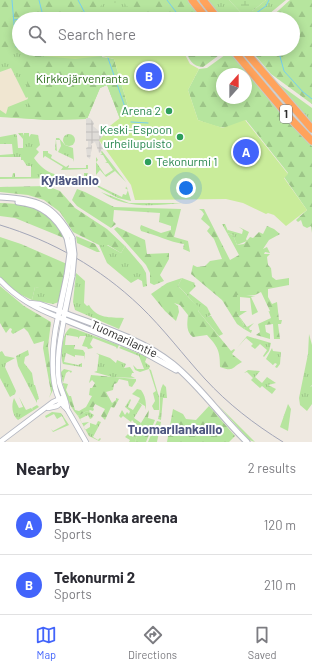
<!DOCTYPE html>
<meta charset="utf-8">
<style>
:root{--surface:#fff;--page:#f2f2f3;--text:#2b2b33;--muted:#7c7c81;--line:#e1e1e2;--accent:#4264fb}
body{margin:0;font-family:Barlow,sans-serif;background:var(--page);color:var(--text)}
.compass{position:absolute;left:216px;top:68px;width:36px;height:36px;border-radius:50%;background:var(--surface);box-shadow:0 2px 10px #0003;rotate:21deg}
.you{position:absolute;left:186px;top:188px;width:14px;height:14px;margin:-10px;border:3px solid #fff;border-radius:50%;background:#1a73e8;box-shadow:0 0 0 6px #1a73e833}
.badge{display:grid;place-items:center;width:26px;height:26px;border-radius:50%;background:var(--accent);color:#fff;font-size:13px;font-weight:700}
.pin{position:absolute;translate:-50% -50%;border:2px solid #fff;box-shadow:0 1px 4px #0006}
.list{margin:0;padding:0;list-style:none}
h2{display:flex;justify-content:space-between;align-items:center;height:52px;margin:0;padding:0 16px;font-size:17px}
h2 small{font-size:13px;font-weight:400;color:var(--muted)}
.list li{display:grid;grid-template-columns:26px 1fr auto;gap:12px;align-items:center;box-sizing:border-box;height:60px;padding:0 16px;border-top:1px solid var(--line)}
.list b{display:block;font-size:15px;white-space:nowrap}
.list p{margin:0;font-size:13px;white-space:nowrap;color:var(--muted)}
.list em{font-size:13px;font-style:normal;color:var(--muted)}
.icon{flex:none;width:22px;height:22px;fill:none;stroke:currentColor;stroke-width:2;stroke-linecap:round;stroke-linejoin:round}
.map{position:relative;flex:none;width:312px;height:442px;overflow:hidden}
.search{position:absolute;background:var(--surface);box-shadow:0 2px 10px #0003;left:12px;right:12px;top:12px;height:44px;display:flex;align-items:center;gap:10px;box-sizing:border-box;padding:0 14px;border-radius:22px;color:var(--muted);font-size:15px}
.sheet{height:172px;background:var(--surface)}
nav{display:flex;justify-content:space-around;align-items:center;box-sizing:border-box;height:56px;border-top:1px solid var(--line);background:var(--surface);font-size:11px;color:var(--muted)}
nav a{display:grid;justify-items:center;gap:2px}
nav .on{color:var(--accent)}
.map>svg:first-child{display:block}
</style>
<div class="map">
<svg width="312" height="442" viewBox="0 0 312 442">
<defs>
<pattern id="grass-tufts" width="24" height="20" patternUnits="userSpaceOnUse"><rect width="24" height="20" fill="#b6e59e"/><path d="M3 7l-1-3M5 7V3M7 7l1-3M15 17l-1-3M17 17v-4M19 17l1-3" fill="none" stroke="#9dc588"/></pattern>
<pattern id="forest-firs" width="22" height="20" patternUnits="userSpaceOnUse"><rect width="22" height="20" fill="#b6e59e"/><path d="M5 1l3.5 6h-7zM16 11l3.5 6h-7z" fill="#9dc588"/></pattern>
<pattern id="wetland-marsh" width="20" height="14" patternUnits="userSpaceOnUse"><rect width="20" height="14" fill="#b6e59e"/><path d="M1 5h8M5 5V1M11 12h8M15 12V8" fill="none" stroke="#9dc588"/></pattern>
<pattern id="plaza-grid" width="8" height="8" patternUnits="userSpaceOnUse"><rect width="8" height="8" fill="#dfdcd8"/><path d="M0 4h8M4 0v8" fill="none" stroke="#c0bdba"/></pattern>
</defs>
<rect width="100%" height="100%" fill="#efe9e1"/>
<path fill="#f0e6d1" d="M 22,63 L 27,78 L 28,107 L 8,117 L 0,117 L 0,72 Z"/>
<g fill="url(#grass-tufts)">
<path d="M 0,0 L 229,0 L 245,17 L 266,0 L 286,0 L 263,19 L 19,19 L 19,49 L 48,49 L 102,56 L 123,117 L 120,119 L 107,85 L 100,88 L 87,119 L 48,120 L 0,117 L 0,110 L 6,114 L 8,107 L 28,99 L 28,107 L 28,78 L 28,97 L 26,98 L 11,68 L 0,72 Z"/>
<path d="M 276,82 L 312,108 L 312,124 Z"/>
<path d="M 18,133 L 23,133 L 23,136 L 24,133 L 29,133 L 29,137 L 31,134 L 38,135 L 40,145 L 36,149 L 39,152 L 34,158 C 48,178 62,176 84,176 L 84,173 L 88,173 L 86,178 L 83,180 L 71,178 L 0,179 L 0,177 L 12,177 L 13,173 L 15,173 L 15,177 L 31,177 L 31,166 L 27,166 L 23,160 L 21,160 L 21,157 L 0,157 L 0,155 L 13,154 L 12,144 L 0,144 L 0,137 L 16,134 L 17,136 L 18,148 L 23,148 L 23,139 Z"/>
<circle cx="69" cy="140" r="6"/>
<path d="M 56,138 L 59,138 L 65,145 L 73,148 L 74,162 L 73,159 L 58,152 L 61,146 L 60,140 L 56,140 L 57,151 L 55,150 Z"/>
<path d="M 102,151 L 126,182 L 115,171 L 106,177 L 100,170 L 96,175 L 96,157 L 98,160 L 96,162 L 105,175 L 113,170 L 108,163 L 105,163 L 107,162 L 103,155 L 100,155 L 102,154 L 101,152 L 99,153 Z"/>
<path d="M 94,181 L 97,182 L 97,185 L 122,197 L 123,194 L 126,195 L 128,190 L 125,188 L 127,187 L 126,184 L 131,201 L 118,198 L 94,185 Z"/>
<path d="M 101,192 L 129,203 L 182,203 C 153,206 125,209 101,192 Z"/>
<path d="M 222,224 L 225,224 L 228,231 L 228,230 L 242,234 L 243,230 L 239,227 L 249,232 L 246,239 L 247,241 L 237,245 L 233,235 L 227,233 Z"/>
<path d="M 105,244 L 121,253 L 125,246 L 142,266 L 146,273 L 147,286 L 143,287 L 142,281 L 138,279 L 131,283 L 107,263 L 99,245 Z"/>
<path d="M 76,273 L 85,281 L 84,303 L 87,306 L 89,305 C 97,319 110,317 124,318 L 119,329 L 75,310 L 73,302 Z"/>
<path d="M 182,278 L 195,283 L 194,284 L 196,286 L 189,293 L 207,307 L 211,315 L 207,317 L 211,316 L 223,334 L 219,336 L 198,311 L 200,308 C 191,302 186,292 178,286 Z"/>
<path d="M 35,287 L 62,291 L 59,302 L 53,304 L 32,300 Z"/>
<path d="M 237,294 L 255,296 L 251,297 L 258,312 L 252,315 L 250,298 L 240,297 L 240,311 L 247,311 L 239,316 L 247,327 L 254,323 L 249,328 L 250,330 L 252,330 L 251,333 L 244,329 L 245,327 L 237,313 Z"/>
<path d="M 70,328 L 75,329 L 119,345 L 117,349 L 116,347 L 93,338 L 90,344 L 93,348 L 88,349 L 87,347 L 82,346 L 86,336 L 80,336 L 78,339 L 78,337 L 66,335 L 65,345 L 75,345 L 74,349 L 83,350 L 85,353 L 84,360 L 84,356 L 75,355 L 75,357 L 66,353 L 64,362 L 78,365 L 82,363 L 82,367 L 63,364 C 60,356 62,333 70,328 Z"/>
<path d="M 309,334 L 312,345 L 312,385 L 310,387 L 312,386 L 312,404 L 307,411 L 300,405 L 299,398 L 308,354 Z"/>
<path d="M 247,336 L 271,343 L 269,351 L 264,357 L 263,356 L 267,350 L 260,344 L 255,349 L 251,346 L 253,344 L 246,338 L 237,348 Z"/>
<path d="M 121,346 L 147,357 L 145,362 L 150,366 L 149,369 L 151,370 L 159,397 L 159,410 L 154,410 L 152,406 L 155,401 L 153,393 L 156,391 L 149,369 L 140,372 L 135,370 L 133,365 L 137,369 L 144,369 L 139,356 L 119,348 Z"/>
<path d="M 272,348 L 273,351 L 281,352 L 280,364 L 277,368 L 275,367 L 277,364 L 275,363 L 273,365 L 266,359 Z"/>
<path d="M 28,350 L 29,355 L 25,357 L 24,363 L 32,373 L 34,385 L 35,385 L 39,399 L 37,400 L 37,403 L 18,366 L 16,356 Z"/>
<path d="M 2,351 L 5,356 L 15,358 L 6,363 L 5,367 L 16,391 L 15,394 L 10,397 L 0,378 L 0,352 Z"/>
<path d="M 96,353 L 110,358 L 116,363 L 117,360 L 126,364 L 124,368 L 130,367 L 134,373 L 132,373 L 131,376 L 135,378 L 112,377 L 94,372 L 97,371 L 99,355 Z"/>
<path d="M 248,370 L 260,371 L 255,377 L 262,383 L 267,377 L 276,383 L 268,385 L 276,389 L 272,394 L 262,386 L 260,388 L 251,380 L 253,378 L 247,372 L 244,373 Z"/>
<path d="M 163,384 L 166,387 L 167,398 L 163,398 L 161,420 L 158,419 C 162,408 157,395 163,384 Z"/>
<path d="M 19,397 L 26,410 L 31,408 L 33,410 L 32,408 L 37,405 L 39,407 L 18,420 C 12,415 11,405 14,398 L 19,408 L 23,407 Z"/>
<path d="M 130,399 L 131,400 L 128,407 L 133,410 L 138,402 L 142,405 L 134,418 L 141,423 L 135,442 L 129,442 L 130,440 L 125,437 L 128,434 L 133,437 L 138,427 L 132,420 L 131,422 L 123,416 L 121,418 L 119,416 L 122,410 L 125,415 L 127,412 L 129,414 L 130,411 L 125,407 Z"/>
<path d="M 288,404 L 291,409 L 288,431 L 280,427 Z"/>
<path d="M 218,405 L 255,442 L 249,440 Z"/>
<path d="M 87,411 L 94,415 L 92,418 L 90,419 L 88,415 L 80,419 L 82,423 L 89,422 L 84,426 L 85,430 L 90,427 L 90,423 L 96,425 L 98,421 L 101,422 L 93,437 L 98,440 L 100,438 L 101,439 L 99,441 L 89,436 L 78,416 Z"/>
<path d="M 52,412 L 61,413 L 69,425 L 53,432 L 51,429 L 53,431 L 66,424 L 62,416 L 57,419 L 54,414 L 46,418 L 45,416 Z"/>
<path d="M 157,421 L 161,422 L 157,442 L 148,442 Z"/>
</g>
<g fill="url(#forest-firs)" fill-rule="evenodd">
<path d="M 0,0 L 185,0 L 200,19 L 152,19 L 145,17 L 139,10 L 134,13 L 123,2 L 103,3 L 94,15 L 96,19 L 19,19 L 19,49 L 48,49 L 43,54 L 0,48 Z"/>
<path d="M 290,0 L 312,0 L 312,104 L 271,74 L 250,49 L 293,49 L 293,19 L 269,19 Z"/>
<path d="M 75,49 L 100,49 L 101,53 L 82,56 L 75,51 Z"/>
<path d="M 184,49 L 225,49 L 226,50 L 203,67 C 192,67 189,58 184,49 Z"/>
<path d="M 229,52 L 279,111 L 312,146 L 312,233 L 311,226 L 307,228 L 303,226 L 301,220 L 298,222 L 296,220 L 307,210 L 284,177 L 288,173 L 246,120 C 226,133 219,127 198,120 L 188,90 L 199,69 L 207,68 ZM 222,74 L 246,74 L 246,98 L 222,98 Z"/>
<path d="M 24,54 C 40,56 57,59 74,59 C 88,59 100,55 114,59 L 130,113 L 120,119 L 107,85 L 100,88 L 87,119 L 48,120 L 8,117 L 8,111 L 28,107 L 27,78 L 22,63 Z"/>
<path d="M 43,151 L 48,151 L 48,153 L 52,155 L 51,158 L 66,167 L 69,165 L 68,168 L 86,168 L 86,165 L 88,165 L 88,169 L 61,170 L 63,167 L 45,156 L 43,158 Z"/>
<path d="M 47,186 L 60,191 L 75,208 L 107,229 L 125,246 L 121,253 L 108,245 L 99,245 L 73,232 L 60,212 L 44,200 L 28,195 L 0,192 L 0,187 Z"/>
<path d="M 77,189 L 85,192 L 114,207 L 181,209 L 174,237 L 188,241 L 190,252 L 183,249 L 184,244 C 169,242 157,235 141,231 L 140,228 L 141,225 L 161,233 L 171,230 L 171,226 L 159,222 L 160,213 L 114,210 L 113,221 L 116,224 L 111,228 L 77,206 L 72,200 Z"/>
<path d="M 0,203 C 29,204 52,208 64,238 L 15,218 L 0,216 Z"/>
<path d="M 199,209 L 204,209 L 230,260 L 239,255 L 227,233 L 233,235 L 237,245 L 244,244 L 250,237 L 253,238 L 259,232 L 263,234 L 267,226 L 274,229 L 280,234 L 269,240 L 263,249 L 267,247 L 270,253 L 265,252 L 264,254 L 270,254 L 267,257 L 268,265 L 271,268 L 272,277 L 276,280 L 289,278 L 289,285 L 268,289 L 268,297 L 272,304 L 277,302 L 279,320 L 282,320 L 281,324 L 278,324 L 280,339 L 274,339 L 273,324 L 265,325 L 266,332 L 270,334 L 270,339 L 256,335 L 260,332 L 258,324 L 271,318 L 269,312 L 268,312 L 270,311 L 261,292 L 255,295 L 237,295 L 237,313 L 245,327 L 244,329 L 237,324 L 222,300 L 191,274 L 193,265 L 197,267 L 205,266 L 210,261 L 222,259 L 214,239 L 207,231 L 210,227 L 201,219 L 204,214 L 202,211 Z"/>
<path d="M 117,227 L 145,240 L 147,254 L 169,253 L 169,259 L 160,275 L 164,281 L 154,285 L 150,283 L 150,273 L 146,265 L 114,229 Z"/>
<path d="M 76,236 L 95,244 L 100,252 L 97,252 L 77,243 Z"/>
<path d="M 0,237 L 21,244 L 67,264 L 62,291 L 55,292 L 35,287 L 32,300 L 15,292 L 0,277 Z"/>
<path d="M 182,278 L 178,286 C 186,293 191,302 201,308 L 198,311 L 231,351 L 234,349 L 235,350 L 232,354 L 242,362 C 231,368 234,372 220,367 C 220,351 218,347 207,335 L 193,337 C 186,332 187,324 188,315 L 180,305 L 174,303 L 178,306 L 179,312 L 176,321 L 165,311 L 151,294 L 167,283 Z"/>
<path d="M 0,286 L 24,306 L 51,322 L 48,346 L 53,390 L 49,398 L 51,392 L 43,348 L 44,341 L 34,344 L 28,332 L 24,328 L 13,334 L 11,332 L 12,329 L 10,328 L 6,333 L 0,323 Z"/>
<path d="M 64,369 L 72,371 L 71,373 L 69,371 L 66,373 L 63,383 L 68,384 L 66,390 L 69,396 L 71,396 L 75,410 L 79,411 L 86,407 L 92,396 L 89,395 L 90,388 L 92,388 L 95,383 L 92,380 L 89,383 L 91,375 L 136,379 L 136,381 L 132,387 L 129,386 L 128,381 L 119,379 L 117,383 L 114,384 L 113,390 L 106,392 L 112,403 L 116,400 L 116,398 L 119,399 L 114,408 L 111,407 L 105,420 L 101,416 L 105,409 L 95,404 L 93,408 L 94,409 L 93,411 L 90,410 L 89,411 L 92,414 L 87,411 L 78,416 C 67,404 63,388 61,372 Z"/>
<path d="M 137,389 L 141,390 C 146,397 146,403 146,410 L 145,406 L 138,402 L 140,398 L 132,394 Z"/>
<path d="M 209,406 L 235,436 L 229,442 L 167,442 L 173,409 L 183,414 L 186,419 L 196,420 Z"/>
<path d="M 149,410 L 148,418 L 155,420 L 146,442 L 135,442 L 141,423 Z"/>
</g>
<path fill="url(#wetland-marsh)" d="M 229,0 L 266,0 L 245,17 Z"/>
<path fill="#c9ec9a" d="M 48,49 L 75,49 L 75,51 L 82,56 L 101,53 L 101,49 L 116,49 L 117,53 L 122,49 L 182,49 L 190,64 L 199,69 L 188,90 L 198,120 L 223,128 L 245,120 L 288,174 L 284,178 L 307,210 L 286,226 L 274,215 L 268,213 L 266,214 L 243,203 L 226,199 L 135,200 L 131,185 L 99,140 L 103,135 L 101,133 L 125,114 L 130,113 L 114,59 L 102,56 L 75,59 L 42,56 Z"/>
<path fill="url(#plaza-grid)" d="M 86,118 L 90,118 L 94,123 L 93,126 L 104,135 L 99,140 L 103,149 L 99,153 L 95,142 L 91,144 L 92,146 L 90,159 L 87,157 L 86,148 L 88,147 L 88,141 L 86,141 Z"/>
<g fill="none" stroke-linecap="round" stroke-linejoin="round">
<g stroke="#75cff0" stroke-width="1">
<path d="M 12,0 L 16,47"/>
<path d="M 39,0 L 43,16"/>
<path d="M 78,0 L 88,19"/>
<path d="M 167,0 L 176,12"/>
<path d="M 20,19 L 66,14"/>
<path d="M 254,19 L 252,16 L 266,6 L 269,0"/>
<path d="M 14,20 L 19,19"/>
<path d="M 278,49 L 284,71 L 303,92 L 312,99"/>
<path d="M 108,58 L 127,113"/>
<path d="M 131,122 L 148,123"/>
</g>
<g stroke="#b4b7c1" stroke-width="6">
<g id="tertiary">
<path d="M 0,280 C 17,298 35,308 58,317 C 53,339 46,393 67,409 L 86,442"/>
<path d="M 30,303 L 40,304 L 59,311"/>
<path d="M 64,319 C 60,340 56,360 59,382 C 61,391 67,400 67,409"/>
<path d="M 48,408 L 57,406 L 62,402"/>
<path d="M 0,442 L 53,402 L 62,398"/>
</g>
</g>
<g stroke="#b4b7c1" stroke-width="7">
<g id="secondary">
<path d="M 0,197 C 37,199 53,204 72,238"/>
<path d="M 18,202 C 41,204 57,217 67,238"/>
<path d="M 67,275 L 58,317 L 140,350 L 176,370"/>
<path d="M 59,311 C 97,326 141,338 173,364 C 201,387 221,417 247,442"/>
<path d="M 64,316 L 72,276"/>
</g>
</g>
<g stroke="#c9c9c9" stroke-width="9">
<g id="motorway">
<path d="M 192,0 L 207,19"/>
<path d="M 203,0 L 218,19"/>
<path d="M 232,49 L 289,117 L 312,141"/>
<path d="M 243,49 L 312,129"/>
</g>
</g>
<use href="#tertiary" stroke="#fff" stroke-width="4.5"/>
<use href="#secondary" stroke="#fff" stroke-width="5"/>
<use href="#motorway" stroke="#ffa35c" stroke-width="7"/>
<path stroke="#a3a6b8" stroke-width="1" d="M 0,225 C 53,241 100,268 140,306 C 164,329 183,355 205,379 C 228,404 254,424 283,442"/>
<g stroke="#b4b7c1" stroke-width="7" stroke-linecap="butt">
<g id="secondary-bridge">
<path d="M 67,238 L 70,253 L 67,275"/>
<path d="M 72,238 L 74,254 L 72,276"/>
</g>
</g>
<use href="#secondary-bridge" stroke="#fff" stroke-width="5"/>
</g>
<g fill="#2e9e5b" stroke="#fff" stroke-width="1.5">
<circle cx="169" cy="111" r="4"/>
<circle cx="180" cy="137" r="4"/>
<circle cx="148" cy="162" r="4"/>
</g>
<g text-anchor="middle" stroke-width="4" stroke-linejoin="round" paint-order="stroke">
<rect fill="#fff" stroke="#6d6d6d" stroke-width="1" x="280" y="105" width="12" height="18" rx="3"/>
<g font-size="11" font-weight="bold" fill="#2e2e2e">
<text x="286" y="118">1</text>
</g>
<g font-size="12" fill="#2c6e1b" stroke="#fff">
<text x="82" y="83">Kirkkojärvenranta</text>
</g>
<g font-size="12" fill="#27864d" stroke="#fff" text-anchor="end">
<text x="161" y="115">Arena 2</text>
<text x="172" y="134">Keski-Espoon<tspan x="172" dy="14">urheilupuisto</tspan></text>
<text x="156" y="166" text-anchor="start">Tekonurmi 1</text>
</g>
<g font-size="12" fill="#2e2e2e" stroke="#fff">
<text transform="translate(124 339) rotate(25)" y="4">Tuomarilantie</text>
</g>
<g font-size="13" font-weight="bold" fill="#4d5680" stroke="#fff">
<text x="70" y="185">Kylävainio</text>
<text x="175" y="434">Tuomarilankallio</text>
</g>
</g>
</svg>
<svg class="compass" viewBox="-18 -18 36 36"><path d="M0-13l5 13h-10z" fill="#e53935"/><path d="M0 13l5-13h-10z" fill="#7c7c81"/></svg>
<div class="you"></div>
<div class="pin badge" style="left:246px;top:152px">A</div>
<div class="pin badge" style="left:149px;top:76px">B</div>
<div class="search"><svg class="icon" aria-label="search" viewBox="0 0 24 24"><circle cx="10" cy="10" r="6"/><path d="M15 15l6 6"/></svg>Search here</div>
</div>
<section class="sheet">
<h2>Nearby<small>2 results</small></h2>
<ul class="list">
<li><span class="badge">A</span><div><b>EBK-Honka areena</b><p>Sports</p></div><em>120 m</em></li>
<li><span class="badge">B</span><div><b>Tekonurmi 2</b><p>Sports</p></div><em>210 m</em></li>
</ul>
</section>
<nav>
<a class="on"><svg class="icon" aria-label="map" viewBox="0 0 24 24"><path d="M3 6l6-2 6 2 6-2v14l-6 2-6-2-6 2zM9 4v14M15 6v14"/></svg>Map</a>
<a><svg class="icon" aria-label="directions" viewBox="0 0 24 24"><path d="M12 3l9 9-9 9-9-9zM9 14v-3h6M13 9l2 2-2 2"/></svg>Directions</a>
<a><svg class="icon" aria-label="saved" viewBox="0 0 24 24"><path d="M7 4h10v16l-5-4-5 4z"/></svg>Saved</a>
</nav>
